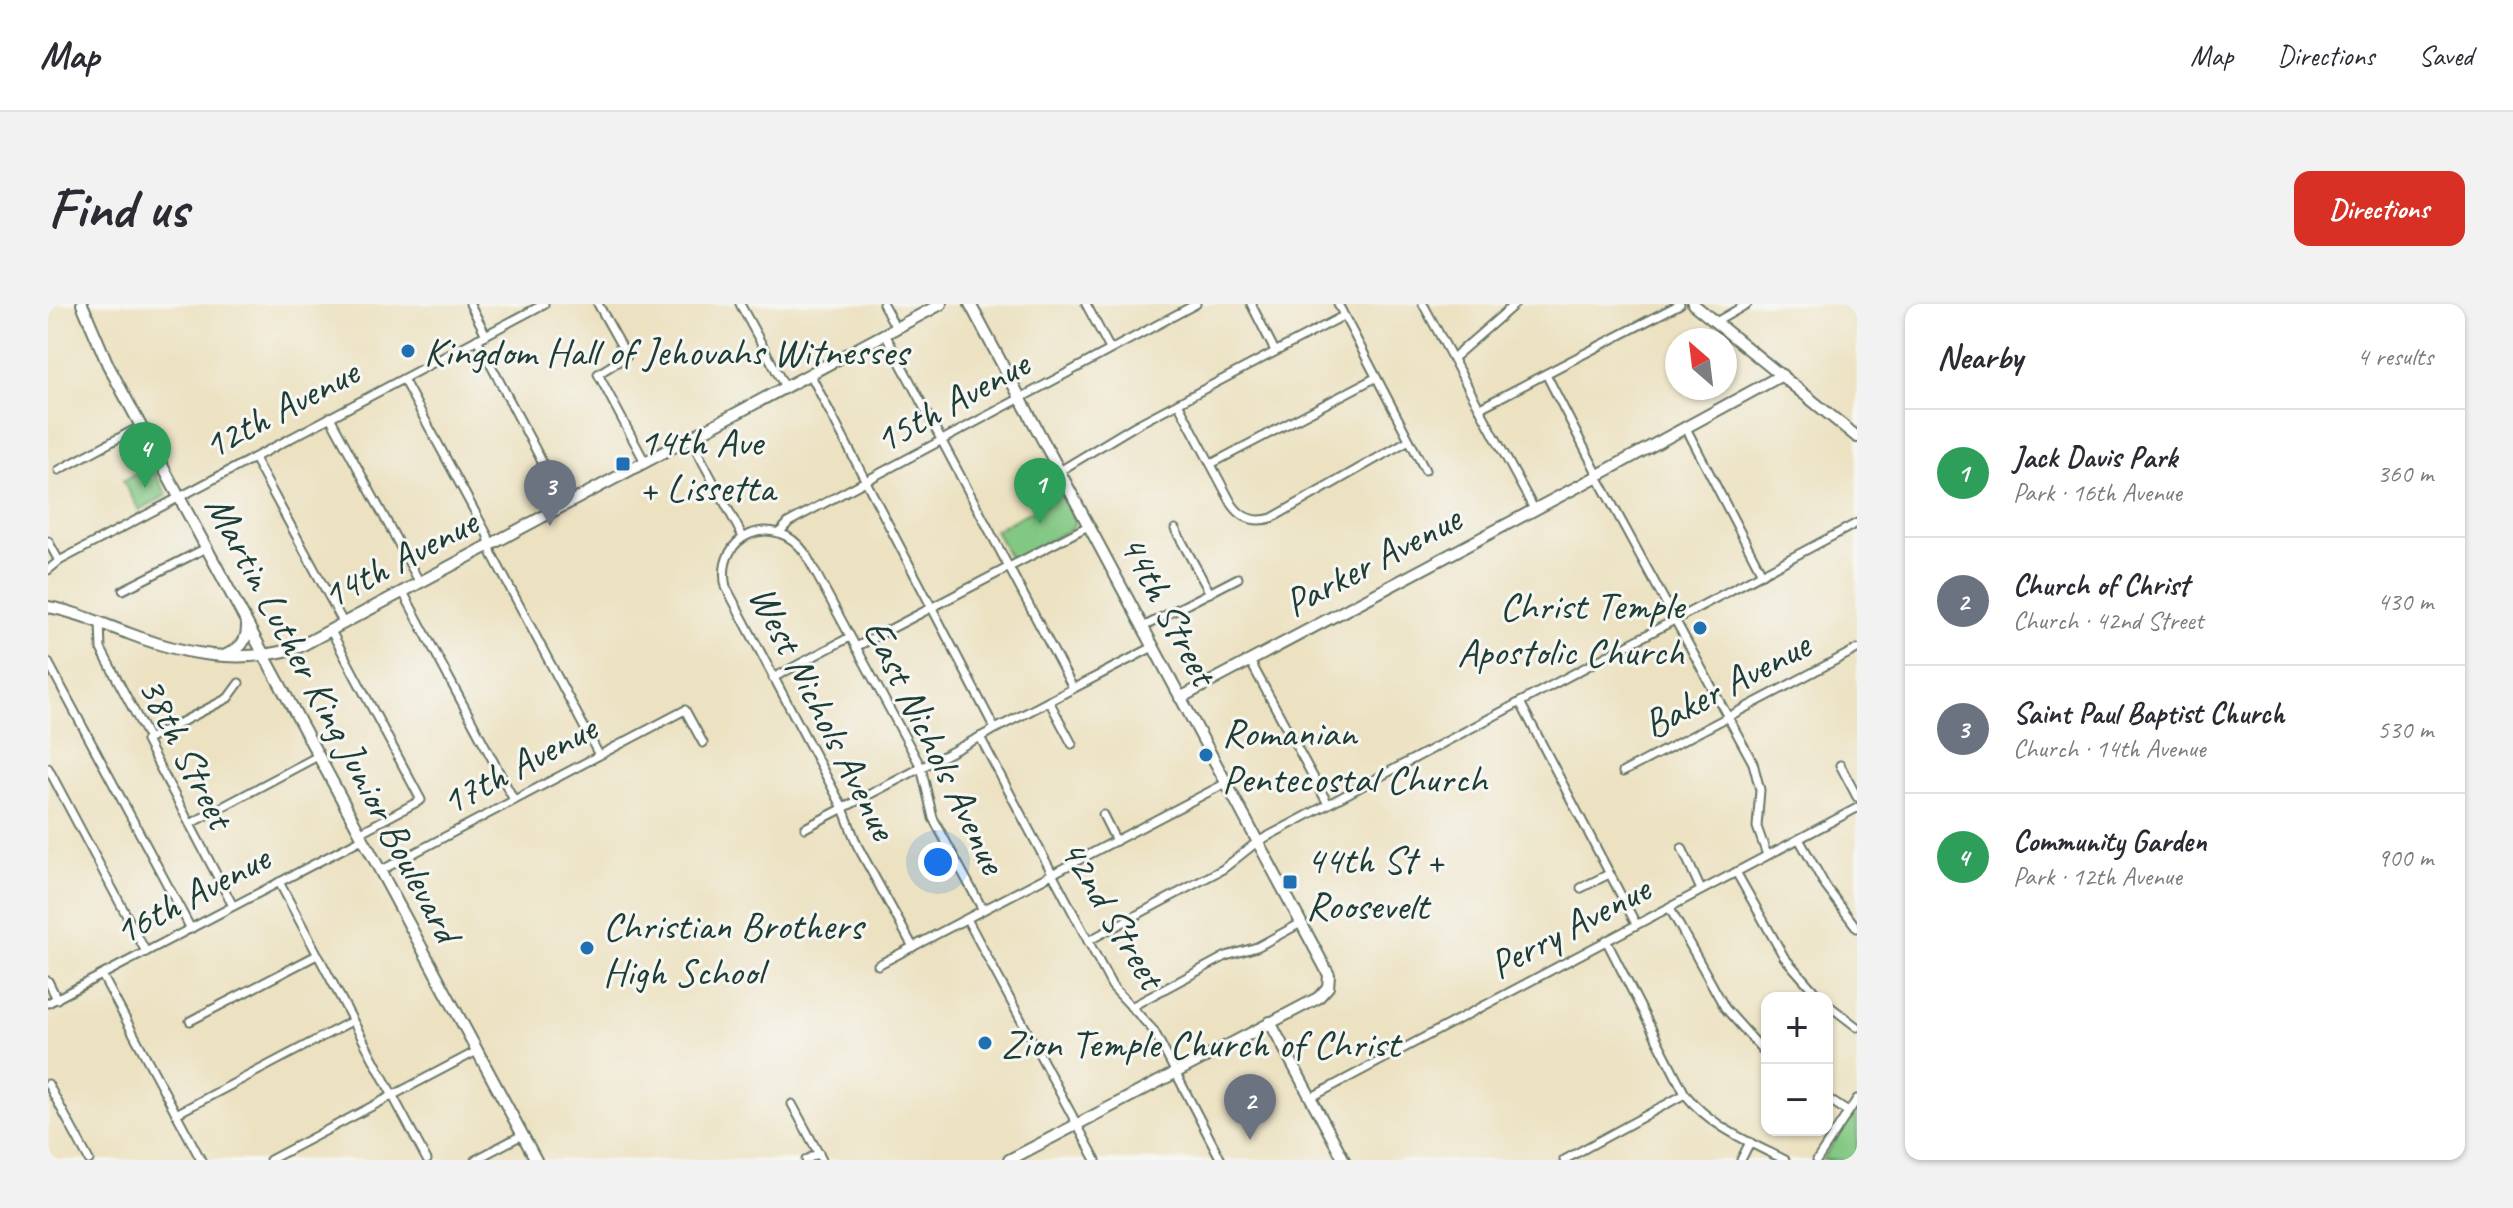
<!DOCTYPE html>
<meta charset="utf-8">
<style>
:root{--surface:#fff;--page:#f2f2f3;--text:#2b2b33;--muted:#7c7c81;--line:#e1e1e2;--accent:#d93025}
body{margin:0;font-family:Caveat,sans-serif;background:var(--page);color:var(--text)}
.controls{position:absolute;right:24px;bottom:24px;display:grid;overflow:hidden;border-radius:16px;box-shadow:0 2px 6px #0004}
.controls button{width:72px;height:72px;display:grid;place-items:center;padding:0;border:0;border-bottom:2px solid var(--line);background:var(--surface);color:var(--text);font:40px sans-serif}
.compass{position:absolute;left:1617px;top:24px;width:72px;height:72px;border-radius:50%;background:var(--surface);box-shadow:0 2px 6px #0004;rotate:332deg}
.you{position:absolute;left:890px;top:558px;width:28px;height:28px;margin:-20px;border:6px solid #fff;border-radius:50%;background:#1a73e8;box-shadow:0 0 0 12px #1a73e833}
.badge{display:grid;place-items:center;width:52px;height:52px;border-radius:50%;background:var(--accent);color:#fff;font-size:26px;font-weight:700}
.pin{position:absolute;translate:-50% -66px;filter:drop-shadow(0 2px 4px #0008)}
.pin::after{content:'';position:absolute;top:42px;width:28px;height:24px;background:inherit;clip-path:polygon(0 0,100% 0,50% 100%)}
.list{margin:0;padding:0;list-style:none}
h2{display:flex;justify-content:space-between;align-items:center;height:104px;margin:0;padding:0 32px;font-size:34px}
h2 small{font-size:26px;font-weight:400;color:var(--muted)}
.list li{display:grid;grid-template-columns:52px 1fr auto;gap:24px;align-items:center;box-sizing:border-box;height:128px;padding:0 32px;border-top:2px solid var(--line)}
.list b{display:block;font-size:30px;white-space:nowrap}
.list p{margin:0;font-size:26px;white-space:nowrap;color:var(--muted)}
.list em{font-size:26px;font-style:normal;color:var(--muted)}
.map{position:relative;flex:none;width:1809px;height:856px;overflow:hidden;border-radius:16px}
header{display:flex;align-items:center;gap:48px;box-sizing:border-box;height:112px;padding:0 40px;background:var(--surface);border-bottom:2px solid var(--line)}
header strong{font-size:38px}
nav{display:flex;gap:44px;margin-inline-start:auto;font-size:28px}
.intro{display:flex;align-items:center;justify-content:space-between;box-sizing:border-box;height:192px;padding:0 48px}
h1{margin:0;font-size:56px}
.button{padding:20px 36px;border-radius:16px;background:var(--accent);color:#fff;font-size:28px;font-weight:700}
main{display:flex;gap:48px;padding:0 48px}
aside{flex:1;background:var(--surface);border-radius:16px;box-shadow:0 2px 6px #0004}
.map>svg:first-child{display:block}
</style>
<header>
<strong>Map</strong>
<nav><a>Map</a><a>Directions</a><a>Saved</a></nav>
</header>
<div class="intro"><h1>Find us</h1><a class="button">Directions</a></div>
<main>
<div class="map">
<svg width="1809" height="856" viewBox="0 0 1809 856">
<rect width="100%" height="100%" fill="#f6f6f2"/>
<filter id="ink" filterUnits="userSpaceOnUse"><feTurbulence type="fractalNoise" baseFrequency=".0125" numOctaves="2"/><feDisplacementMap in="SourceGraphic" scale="16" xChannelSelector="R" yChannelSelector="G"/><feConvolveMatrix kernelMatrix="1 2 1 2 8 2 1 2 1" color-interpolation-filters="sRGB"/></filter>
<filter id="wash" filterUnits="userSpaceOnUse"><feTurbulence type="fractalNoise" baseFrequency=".006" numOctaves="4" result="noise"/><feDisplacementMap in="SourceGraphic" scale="32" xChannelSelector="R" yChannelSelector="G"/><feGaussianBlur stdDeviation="1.8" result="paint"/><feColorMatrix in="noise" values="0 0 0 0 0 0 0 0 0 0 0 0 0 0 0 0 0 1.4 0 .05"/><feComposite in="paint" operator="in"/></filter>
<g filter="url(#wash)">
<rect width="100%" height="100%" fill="#ece1c0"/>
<g fill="#82c883" stroke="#50825c" stroke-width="2">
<path d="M 103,161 L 119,191 L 91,206 L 75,177 Z"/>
<path d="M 1013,191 L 1027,217 L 1025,224 L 966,256 L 961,253 L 947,226 Z"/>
<path d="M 1809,802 L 1809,856 L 1774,856 Z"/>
</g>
</g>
<g filter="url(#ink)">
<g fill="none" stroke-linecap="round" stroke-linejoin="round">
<g stroke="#677665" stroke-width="11">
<g id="street">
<path d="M 422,0 L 438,31"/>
<path d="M 550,0 L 579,52 L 550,70 L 597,158"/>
<path d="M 692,0 L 737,83"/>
<path d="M 835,0 L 848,24"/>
<path d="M 1038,0 L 1062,45"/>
<path d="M 1203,0 L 1227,47"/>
<path d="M 1290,0 L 1377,166"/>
<path d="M 1375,0 L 1486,205"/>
<path d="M 1668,18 L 1699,0"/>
<path d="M 837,30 L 1025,384"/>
<path d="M 429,35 L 517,201"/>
<path d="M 1405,54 L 1467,0"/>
<path d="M 762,70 L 947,425"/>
<path d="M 1498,70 L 1548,167"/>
<path d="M 355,75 L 440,232 L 444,250 L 551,451"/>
<path d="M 1130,99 L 1184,200 C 1194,215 1207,219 1224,214 L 1361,136"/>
<path d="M 1432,104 L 1632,0"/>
<path d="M 282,113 L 372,279"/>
<path d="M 1638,124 L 1714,270"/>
<path d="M 642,134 L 695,233"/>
<path d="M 206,154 L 296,320"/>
<path d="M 1163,160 L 1327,74"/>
<path d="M 11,166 L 93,122"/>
<path d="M 1010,168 L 1088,121 L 1295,12"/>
<path d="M 1551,176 L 1705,459 L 1712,486 L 1709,523 L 1719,551"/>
<path d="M 1127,225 L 1162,289"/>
<path d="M 732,228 L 741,218 L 1148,0"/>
<path d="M 0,237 L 11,257"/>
<path d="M 0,266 L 11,257 L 496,0"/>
<path d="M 75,286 L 158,244"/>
<path d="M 355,288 L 466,496"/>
<path d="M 52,318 L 53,345 L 101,435 L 98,437 L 185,602"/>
<path d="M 1095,323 L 1190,274"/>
<path d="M 283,327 L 373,496 L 311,529"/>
<path d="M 808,343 L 1040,222"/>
<path d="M 1202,357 L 1280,500"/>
<path d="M 0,358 L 143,625"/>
<path d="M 725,374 L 802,333"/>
<path d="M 1001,397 L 1024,440"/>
<path d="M 1472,398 L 1588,620"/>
<path d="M 932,433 L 1064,682 L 1106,727 L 1173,856"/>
<path d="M 101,435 L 180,394 L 191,379"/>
<path d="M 1792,461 L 1809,493"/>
<path d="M 0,464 L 98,648"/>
<path d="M 1575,468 L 1809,345"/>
<path d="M 1055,511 L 1068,537"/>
<path d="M 142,520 L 270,452"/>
<path d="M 757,524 L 1105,343"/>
<path d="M 1751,535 L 1778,583 L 1809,624"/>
<path d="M 1634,544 L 1653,586"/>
<path d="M 332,567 L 637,406 L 655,439"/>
<path d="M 1688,568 L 1736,653 L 1772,694"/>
<path d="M 231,578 L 379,856"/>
<path d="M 1533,584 L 1561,570"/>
<path d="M 1621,603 L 1677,704 L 1719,751"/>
<path d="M 919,615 L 1048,856"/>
<path d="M 1558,636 L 1637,790 C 1662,822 1701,838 1737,856"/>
<path d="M 1040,637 L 1175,565 L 1209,538 L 1809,219"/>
<path d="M 865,643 L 809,541 L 795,504 L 678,283 C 666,231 727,206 757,249 L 873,463 L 885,514 L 935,606"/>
<path d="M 830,661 L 1178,479"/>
<path d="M 54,671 L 153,856"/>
<path d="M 0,677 L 9,695"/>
<path d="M 0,699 L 314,535"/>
<path d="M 1779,700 L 1809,723"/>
<path d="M 1083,703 L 1178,652 L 1209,643 L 1253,619"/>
<path d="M 142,717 L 269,651"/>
<path d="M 0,780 L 41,856"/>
<path d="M 1262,794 L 1809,504"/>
<path d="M 1779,794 L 1800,808"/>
<path d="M 744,800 L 774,856"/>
<path d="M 128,810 L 304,717"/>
<path d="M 222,856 L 429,747"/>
<path d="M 427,856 L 474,831"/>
<path d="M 758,856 L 771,849"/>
<path d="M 1516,856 L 1637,790"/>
<path d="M 1693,856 L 1702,838"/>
<path d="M 1769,856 L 1809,795"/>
</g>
</g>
<g stroke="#677665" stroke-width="14">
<g id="secondary">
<path d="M 34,0 L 60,61 L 488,856"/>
<path d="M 922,0 L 1281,671 L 1280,683 L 1270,694 L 961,856"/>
<path d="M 1645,0 L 1809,133"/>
<path d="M 1554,169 L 1734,71"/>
<path d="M 0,303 C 29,308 54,320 82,330 C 136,351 195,361 251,343 L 893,0"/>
<path d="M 178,351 C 192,344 199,339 199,322"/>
<path d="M 1132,394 L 1546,174"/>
<path d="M 1222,718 L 1296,856"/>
</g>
</g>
<use href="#street" stroke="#fff" stroke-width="7"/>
<use href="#secondary" stroke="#fff" stroke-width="10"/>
</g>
</g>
<g fill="#1f6fb2" stroke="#f6f6f2" stroke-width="3">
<circle cx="360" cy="47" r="8"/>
<rect x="567" y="152" width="16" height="16" rx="4"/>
<circle cx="1652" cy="324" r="8"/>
<circle cx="1158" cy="451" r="8"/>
<rect x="1234" y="570" width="16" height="16" rx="4"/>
<circle cx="539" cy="644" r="8"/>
<circle cx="937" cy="739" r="8"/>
</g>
<g text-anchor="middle" stroke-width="6" stroke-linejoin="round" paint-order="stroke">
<g font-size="40" fill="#1f3d34" stroke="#f6f6f2" text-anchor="start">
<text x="376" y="61">Kingdom Hall of Jehovahs Witnesses</text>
<text x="591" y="151">14th Ave<tspan x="591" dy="46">+ Lissetta</tspan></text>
<text x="1636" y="315" text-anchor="end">Christ Temple<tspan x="1636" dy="46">Apostolic Church</tspan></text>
<text x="1174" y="442">Romanian<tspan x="1174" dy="46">Pentecostal Church</tspan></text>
<text x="1258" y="569">44th St +<tspan x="1258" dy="46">Roosevelt</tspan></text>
<text x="555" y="635">Christian Brothers<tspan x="555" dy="46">High School</tspan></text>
<text x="953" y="753">Zion Temple Church of Christ</text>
</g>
<g font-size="40" fill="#1f3d34" stroke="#f6f6f2">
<text transform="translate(903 97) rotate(-29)" y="14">15th Avenue</text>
<text transform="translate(232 104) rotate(-28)" y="14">12th Avenue</text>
<text transform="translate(351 254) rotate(-28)" y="14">14th Avenue</text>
<text transform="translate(1324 256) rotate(-28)" y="14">Parker Avenue</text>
<text transform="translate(1121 305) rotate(62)" y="14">44th Street</text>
<text transform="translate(1678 380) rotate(-28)" y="14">Baker Avenue</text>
<text transform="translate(776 408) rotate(63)" y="14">West Nichols Avenue</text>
<text transform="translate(286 414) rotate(62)" y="14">Martin Luther King Junior Boulevard</text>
<text transform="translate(888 442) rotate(64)" y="14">East Nichols Avenue</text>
<text transform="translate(139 448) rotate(63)" y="14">38th Street</text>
<text transform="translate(470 460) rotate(-28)" y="14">17th Avenue</text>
<text transform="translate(143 590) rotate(-28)" y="14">16th Avenue</text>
<text transform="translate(1065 609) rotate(59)" y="14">42nd Street</text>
<text transform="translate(1521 622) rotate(-28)" y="14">Perry Avenue</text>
</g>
</g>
</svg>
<div class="controls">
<button>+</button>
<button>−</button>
</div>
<svg class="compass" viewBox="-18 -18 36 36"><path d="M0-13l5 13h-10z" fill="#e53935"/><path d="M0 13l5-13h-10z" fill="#7c7c81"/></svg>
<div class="you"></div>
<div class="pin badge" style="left:992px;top:220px;background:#2e9e5b">1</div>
<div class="pin badge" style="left:1202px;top:836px;background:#6b7280">2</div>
<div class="pin badge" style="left:502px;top:222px;background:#6b7280">3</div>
<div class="pin badge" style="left:97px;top:184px;background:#2e9e5b">4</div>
</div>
<aside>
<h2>Nearby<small>4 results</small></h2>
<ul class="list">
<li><span class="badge" style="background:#2e9e5b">1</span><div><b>Jack Davis Park</b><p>Park · 16th Avenue</p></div><em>360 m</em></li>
<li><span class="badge" style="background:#6b7280">2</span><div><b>Church of Christ</b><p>Church · 42nd Street</p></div><em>430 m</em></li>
<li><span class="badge" style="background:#6b7280">3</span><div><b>Saint Paul Baptist Church</b><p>Church · 14th Avenue</p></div><em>530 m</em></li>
<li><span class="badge" style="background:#2e9e5b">4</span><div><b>Community Garden</b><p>Park · 12th Avenue</p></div><em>900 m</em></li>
</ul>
</aside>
</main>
